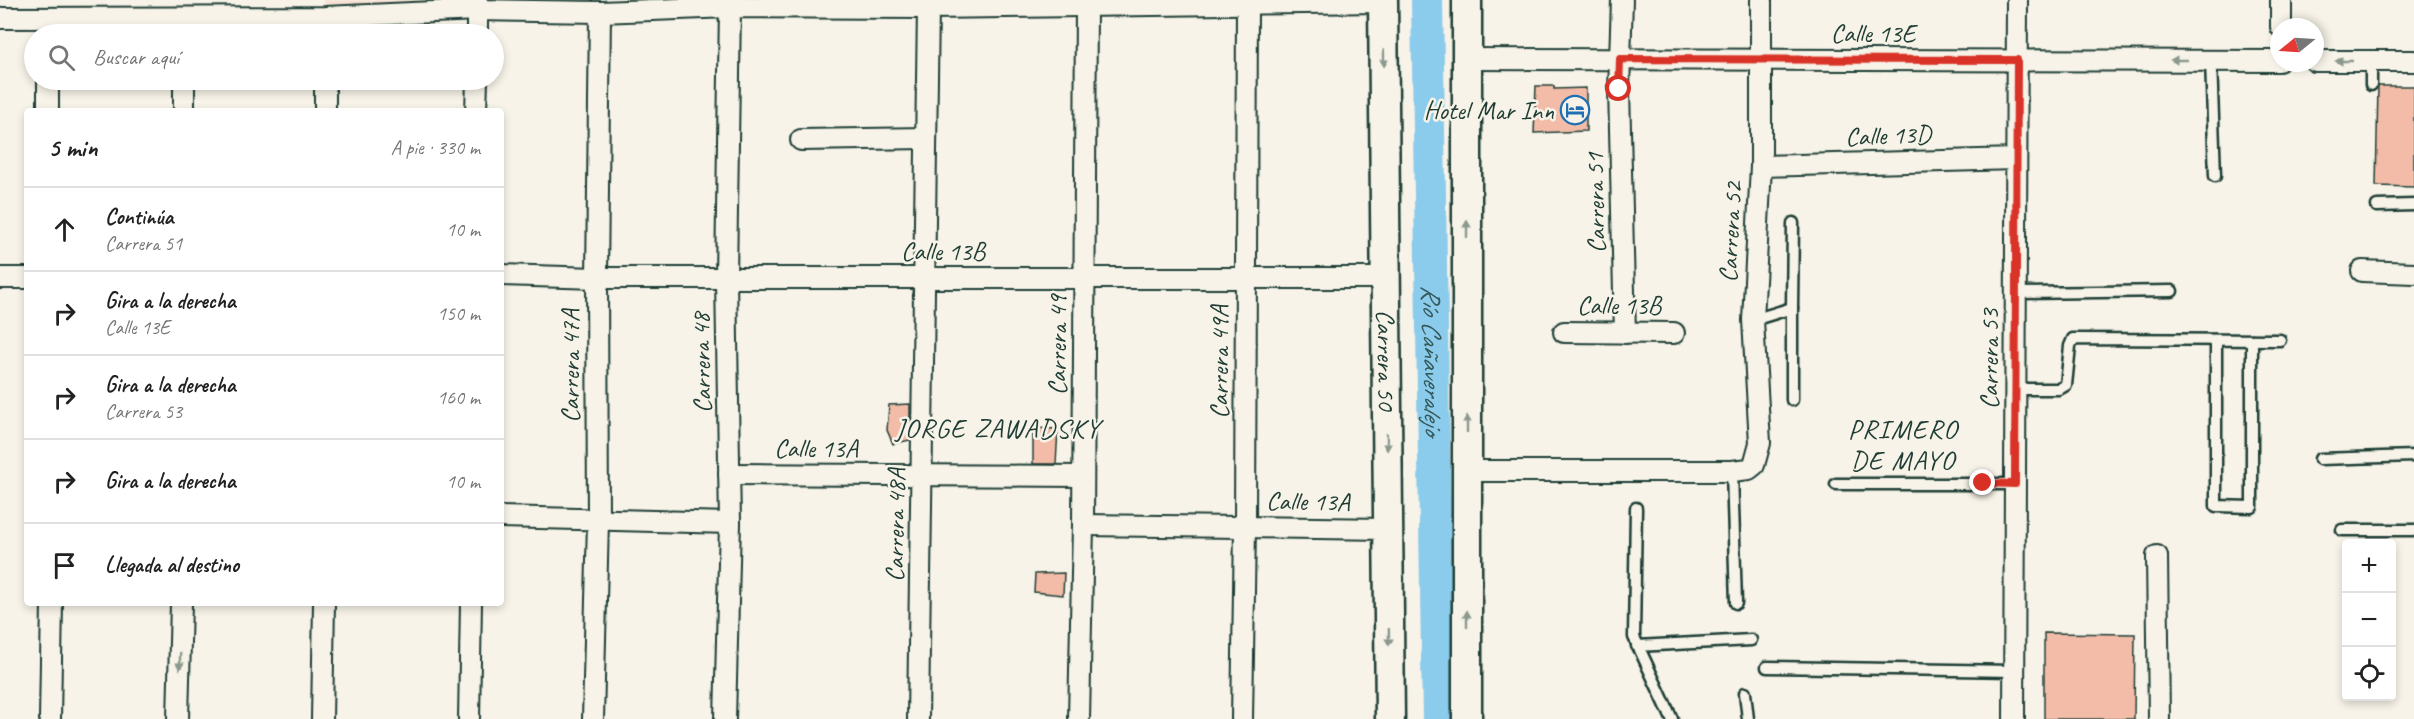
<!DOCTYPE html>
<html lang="es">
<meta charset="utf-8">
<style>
:root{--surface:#fff;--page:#f6f6f6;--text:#222;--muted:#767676;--line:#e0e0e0}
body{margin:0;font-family:Caveat,sans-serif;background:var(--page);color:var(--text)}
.controls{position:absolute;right:18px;bottom:18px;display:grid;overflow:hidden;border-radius:6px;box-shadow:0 3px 9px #0003}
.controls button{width:54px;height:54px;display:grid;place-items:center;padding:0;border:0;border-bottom:2px solid var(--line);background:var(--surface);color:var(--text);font:30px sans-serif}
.compass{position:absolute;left:2270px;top:18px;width:54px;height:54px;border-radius:50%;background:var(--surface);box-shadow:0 3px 9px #0003;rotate:252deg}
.stop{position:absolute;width:18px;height:18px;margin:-14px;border:4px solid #d93025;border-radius:50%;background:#fff}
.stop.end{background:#d93025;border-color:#fff;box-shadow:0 2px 6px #0008}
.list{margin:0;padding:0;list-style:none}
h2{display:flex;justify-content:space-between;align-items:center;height:78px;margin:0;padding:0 24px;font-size:26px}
h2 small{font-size:20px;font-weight:400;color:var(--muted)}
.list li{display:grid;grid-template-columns:39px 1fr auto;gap:18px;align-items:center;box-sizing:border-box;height:84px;padding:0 24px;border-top:2px solid var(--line)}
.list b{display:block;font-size:22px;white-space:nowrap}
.list p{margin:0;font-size:20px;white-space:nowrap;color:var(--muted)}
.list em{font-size:20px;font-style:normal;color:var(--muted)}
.icon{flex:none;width:33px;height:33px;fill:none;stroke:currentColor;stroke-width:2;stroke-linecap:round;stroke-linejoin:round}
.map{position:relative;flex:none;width:2414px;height:719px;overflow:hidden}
.search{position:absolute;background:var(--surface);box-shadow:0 3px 9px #0003;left:24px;top:24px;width:480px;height:66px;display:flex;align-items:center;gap:15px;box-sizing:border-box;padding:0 21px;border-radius:33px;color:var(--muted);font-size:22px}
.panel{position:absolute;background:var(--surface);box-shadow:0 3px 9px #0003;left:24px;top:108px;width:480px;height:498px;border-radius:6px}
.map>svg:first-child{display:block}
</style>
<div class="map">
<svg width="2414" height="719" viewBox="0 0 2414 719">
<rect width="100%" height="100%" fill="#f7f3e8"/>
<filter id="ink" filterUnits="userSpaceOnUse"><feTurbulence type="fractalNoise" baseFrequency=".0167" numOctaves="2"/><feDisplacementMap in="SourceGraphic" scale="12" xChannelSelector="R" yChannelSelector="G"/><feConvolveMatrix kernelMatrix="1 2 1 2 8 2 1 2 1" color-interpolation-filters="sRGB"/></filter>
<g filter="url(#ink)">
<path fill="#f6e2d5" d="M 324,0 L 477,0 L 325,17 Z"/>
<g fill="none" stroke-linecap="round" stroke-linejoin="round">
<path stroke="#8bcbec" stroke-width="32" id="s1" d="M 1427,0 L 1438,719"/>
</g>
<g fill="#f3bca8" stroke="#1f3d34" stroke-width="1.5">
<path d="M 1536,86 L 1554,86 L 1554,89 L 1586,88 L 1586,131 L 1534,133 Z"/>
<path d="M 2378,86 L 2414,86 L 2414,187 L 2376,186 Z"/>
<path d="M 910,404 L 910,440 L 893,444 L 887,430 L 889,405 Z"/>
<path d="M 1033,428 L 1058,429 L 1056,464 L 1033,464 Z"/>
<path d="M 1064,573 L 1063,595 L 1034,592 L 1035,574 Z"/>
<path d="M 2044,633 L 2135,634 L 2134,719 L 2044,719 Z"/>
</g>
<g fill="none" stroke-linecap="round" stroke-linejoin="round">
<g stroke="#1f3d34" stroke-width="15">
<g id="lane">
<path d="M 2211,60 L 2215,176"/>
<path d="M 2371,85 L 2371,61"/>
<path d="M 2377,206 L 2414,205"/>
<path d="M 2016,293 L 2172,291"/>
<path d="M 1792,308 L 1793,223"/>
<path d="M 1753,320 L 1792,308 L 1792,400"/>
<path d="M 2216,340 L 2216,506 L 2252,507 L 2252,340"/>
<path d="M 2016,389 L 2059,389 L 2066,385 L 2070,346 L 2073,339 L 2280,340"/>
<path d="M 2320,459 L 2414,456"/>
<path d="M 1732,471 L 1736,603"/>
<path d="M 1836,484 L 2015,484"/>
<path d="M 1636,508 L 1634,637 L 1672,719"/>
<path d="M 2342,530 L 2414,530"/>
<path d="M 1637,646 L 1751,640"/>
<path d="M 1767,667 L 2014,671"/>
<path d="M 1745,693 L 1748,719"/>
</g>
</g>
<g stroke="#1f3d34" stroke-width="24">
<g id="street">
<path d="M 1622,0 L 1619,89 L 1625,333"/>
<path d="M 0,18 L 325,17 L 477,10 L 600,12 L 730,7 L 928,8 L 1383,2"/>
<path d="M 2281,27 L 2281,0"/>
<path d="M 477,34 L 477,0"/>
<path d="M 1467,59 L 2279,61"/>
<path d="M 2315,61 L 2414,61"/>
<path d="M 48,80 L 48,111"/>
<path d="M 184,111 L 184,80"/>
<path d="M 325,111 L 325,80"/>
<path d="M 476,111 L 477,80"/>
<path d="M 801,140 L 926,138"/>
<path d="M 1761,166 L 2016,159"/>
<path d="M 2362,271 L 2414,273"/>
<path d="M 501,275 L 597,278 L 1386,278"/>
<path d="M 0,278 L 27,278"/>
<path d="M 1564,332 L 1674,333"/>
<path d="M 1467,471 L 1732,471 L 1749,469 L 1754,465 L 1760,443 L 1753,320 L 1761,166 L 1761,0"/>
<path d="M 729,474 L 1083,476"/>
<path d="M 501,517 L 730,523"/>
<path d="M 1083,525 L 1388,529"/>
<path d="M 2157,556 L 2159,719"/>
<path d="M 50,719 L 52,603"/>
<path d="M 178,719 L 181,603"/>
<path d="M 322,719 L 324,603"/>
<path d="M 469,719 L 471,603"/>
<path d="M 593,719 L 598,521 L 597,278 L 600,12"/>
<path d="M 725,719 L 730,523 L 726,278 L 730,7"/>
<path d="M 918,719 L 928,8"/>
<path d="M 1079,719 L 1083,525 L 1086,6"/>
<path d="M 1242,719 L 1245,527 L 1247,4"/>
<path d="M 2014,719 L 2017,0"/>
</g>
</g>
<g stroke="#1f3d34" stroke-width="33">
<g id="secondary">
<path id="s2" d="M 1383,0 L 1390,719"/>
<path d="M 1467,0 L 1467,719"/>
</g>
</g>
<use href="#lane" stroke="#f7f3e8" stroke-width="10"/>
<use href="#street" stroke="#f7f3e8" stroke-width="20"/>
<use href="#secondary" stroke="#f7f3e8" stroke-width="28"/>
</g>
<defs><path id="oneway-solid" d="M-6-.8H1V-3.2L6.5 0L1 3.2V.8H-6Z" transform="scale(1.5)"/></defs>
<g fill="#8b988e">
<use href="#oneway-solid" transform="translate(1384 58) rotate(89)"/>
<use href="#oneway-solid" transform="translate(2179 60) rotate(-180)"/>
<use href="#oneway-solid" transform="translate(2344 61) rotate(-180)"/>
<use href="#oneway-solid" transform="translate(1467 229) rotate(-90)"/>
<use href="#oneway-solid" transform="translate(1467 424) rotate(-90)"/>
<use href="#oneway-solid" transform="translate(1387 442) rotate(89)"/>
<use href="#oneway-solid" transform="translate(1467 619) rotate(-90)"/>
<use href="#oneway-solid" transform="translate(1389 637) rotate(89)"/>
<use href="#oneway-solid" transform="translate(180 661) rotate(91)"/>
</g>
</g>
<g fill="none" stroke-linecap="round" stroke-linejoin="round" filter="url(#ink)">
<path stroke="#d93025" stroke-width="8" d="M 1619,89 L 1620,59 L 2017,60 L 2015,484 L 1983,483"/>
</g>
<defs>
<g id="hotel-ring" transform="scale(1.5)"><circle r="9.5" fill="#f7f3e8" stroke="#1f6fb2" stroke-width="1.5"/><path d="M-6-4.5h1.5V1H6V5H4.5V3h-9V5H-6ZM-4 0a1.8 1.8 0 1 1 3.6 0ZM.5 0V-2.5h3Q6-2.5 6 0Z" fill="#1f6fb2"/></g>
</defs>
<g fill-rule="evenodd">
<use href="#hotel-ring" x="1575" y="110"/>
</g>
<g text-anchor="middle" stroke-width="5" stroke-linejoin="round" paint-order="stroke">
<g font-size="26" fill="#1f3d34" stroke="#f7f3e8">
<text x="1873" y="42">Calle 13E</text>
<text transform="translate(1888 135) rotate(-2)" y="9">Calle 13D</text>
<text transform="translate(1595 203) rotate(-91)" y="9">Carrera 51</text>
<text transform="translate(1730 232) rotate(-87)" y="9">Carrera 52</text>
<text x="943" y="260">Calle 13B</text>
<text x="1619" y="314">Calle 13B</text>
<text transform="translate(1057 345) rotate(-90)" y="9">Carrera 49</text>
<text transform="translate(1989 359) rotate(-90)" y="9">Carrera 53</text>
<text dy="9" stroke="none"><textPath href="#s2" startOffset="360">Carrera 50</textPath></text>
<text transform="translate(1219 362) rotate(-90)" y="9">Carrera 49A</text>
<text transform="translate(701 363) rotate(-91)" y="9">Carrera 48</text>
<text transform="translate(570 366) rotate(-90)" y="9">Carrera 47A</text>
<text x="816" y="457">Calle 13A</text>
<text transform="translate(1308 501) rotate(1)" y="9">Calle 13A</text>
<text transform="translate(895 525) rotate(-89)" y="9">Carrera 48A</text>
</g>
<g font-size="26" fill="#1f3d34" stroke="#f7f3e8" text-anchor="end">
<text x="1554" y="119">Hotel Mar Inn</text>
</g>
<g font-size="27" font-style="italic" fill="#355959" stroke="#f7f3e8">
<text dy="9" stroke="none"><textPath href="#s1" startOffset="360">Río Cañaveralejo</textPath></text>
</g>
<g font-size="27" letter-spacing="1.5" fill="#1f3d34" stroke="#f7f3e8">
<text x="998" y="437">JORGE ZAWADSKY</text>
<text x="1903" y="438">PRIMERO<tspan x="1903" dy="31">DE MAYO</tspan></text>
</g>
</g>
</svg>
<div class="controls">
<button>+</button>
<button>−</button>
<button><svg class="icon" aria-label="locate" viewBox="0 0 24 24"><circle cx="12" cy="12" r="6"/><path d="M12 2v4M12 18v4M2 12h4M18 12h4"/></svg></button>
</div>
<svg class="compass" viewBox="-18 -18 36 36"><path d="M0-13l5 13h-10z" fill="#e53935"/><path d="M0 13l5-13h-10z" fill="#767676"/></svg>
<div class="stop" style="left:1619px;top:89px"></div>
<div class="stop end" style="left:1983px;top:483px"></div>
<div class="search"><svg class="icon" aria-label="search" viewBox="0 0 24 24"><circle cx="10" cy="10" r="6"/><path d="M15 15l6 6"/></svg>Buscar aquí</div>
<section class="panel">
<h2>5 min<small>A pie · 330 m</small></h2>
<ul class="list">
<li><svg class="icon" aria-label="ahead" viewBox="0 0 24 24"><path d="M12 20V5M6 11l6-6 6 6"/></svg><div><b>Continúa</b><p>Carrera 51</p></div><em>10 m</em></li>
<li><svg class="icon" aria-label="right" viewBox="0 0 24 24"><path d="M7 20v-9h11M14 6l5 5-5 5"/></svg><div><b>Gira a la derecha</b><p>Calle 13E</p></div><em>150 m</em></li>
<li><svg class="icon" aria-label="right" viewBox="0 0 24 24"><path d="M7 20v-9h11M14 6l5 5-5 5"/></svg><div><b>Gira a la derecha</b><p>Carrera 53</p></div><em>160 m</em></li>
<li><svg class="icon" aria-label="right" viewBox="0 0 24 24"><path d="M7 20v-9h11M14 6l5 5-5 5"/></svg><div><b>Gira a la derecha</b></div><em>10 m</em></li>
<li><svg class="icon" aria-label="arrive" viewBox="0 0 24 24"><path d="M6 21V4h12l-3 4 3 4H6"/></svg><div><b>Llegada al destino</b></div></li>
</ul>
</section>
</div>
